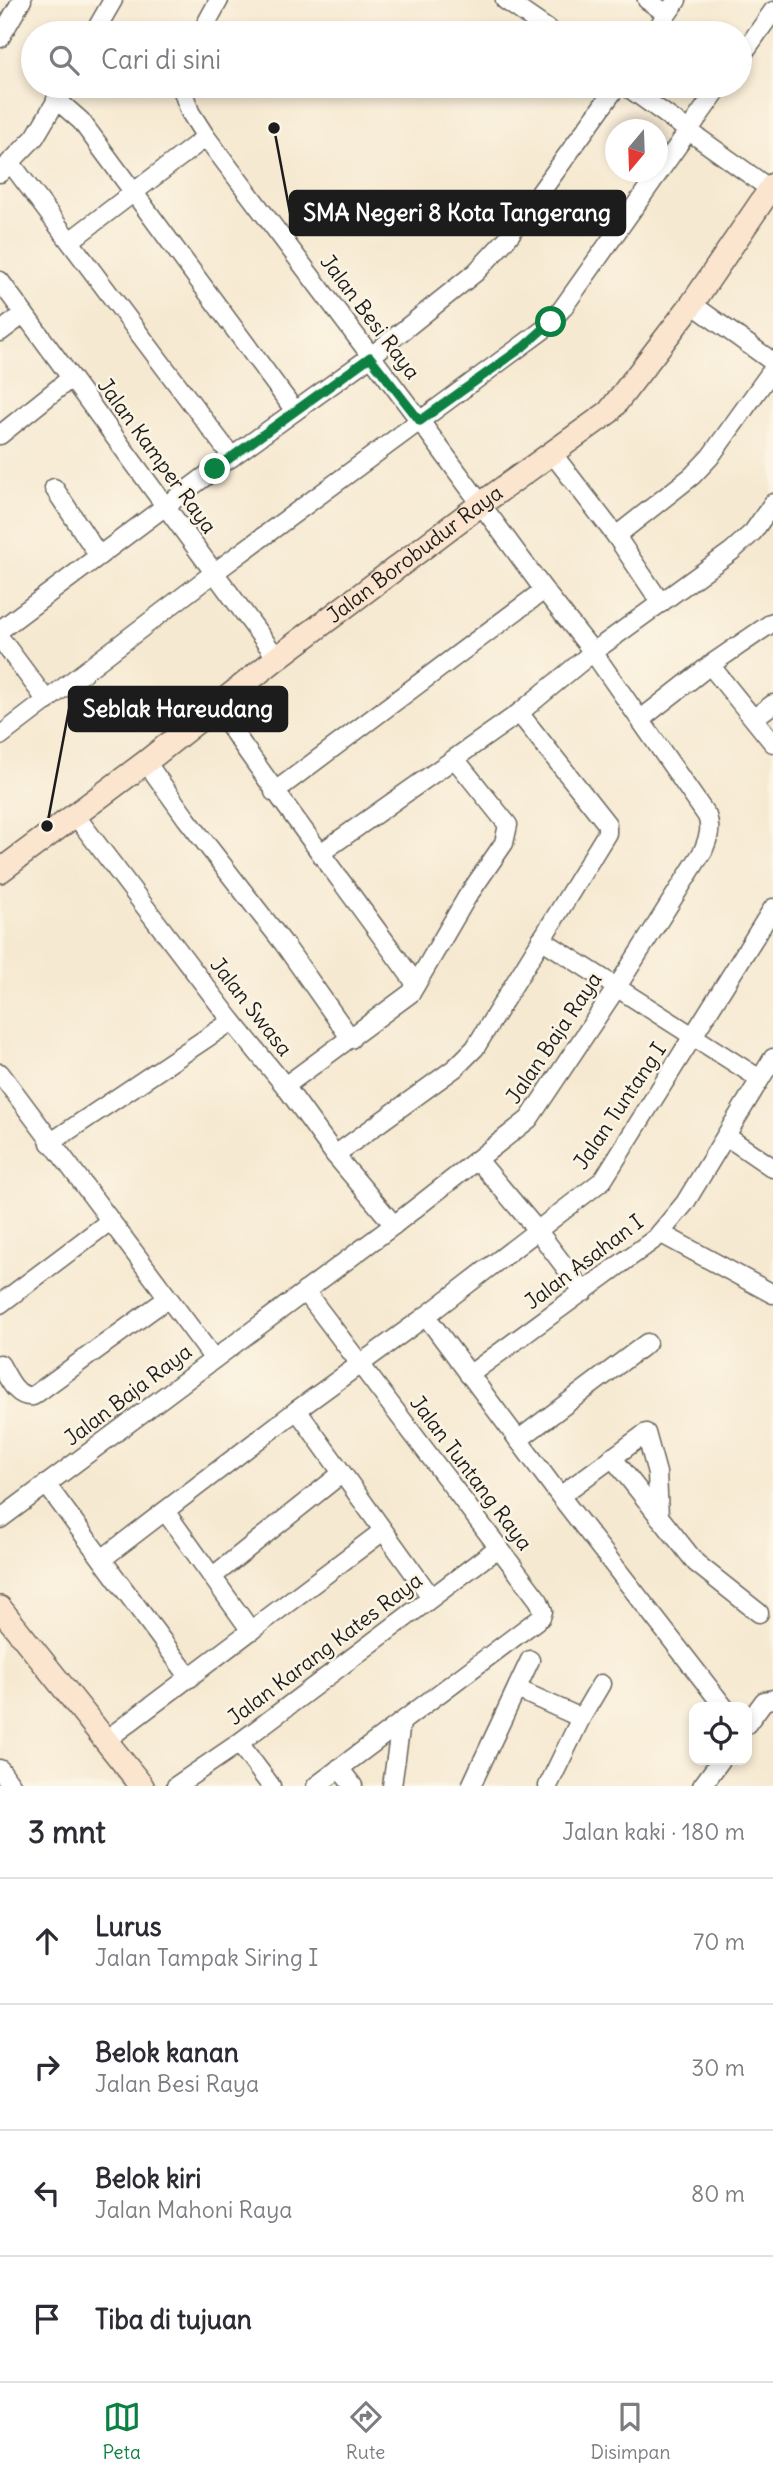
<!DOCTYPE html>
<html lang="id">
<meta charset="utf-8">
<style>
:root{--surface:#fff;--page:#f7f7f7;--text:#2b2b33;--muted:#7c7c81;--line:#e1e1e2;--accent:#0b8043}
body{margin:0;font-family:Delius,sans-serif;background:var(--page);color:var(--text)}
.controls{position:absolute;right:21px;bottom:21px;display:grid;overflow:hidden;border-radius:14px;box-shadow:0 4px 10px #0003}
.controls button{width:63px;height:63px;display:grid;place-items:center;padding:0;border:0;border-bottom:2px solid var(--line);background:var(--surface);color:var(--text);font:35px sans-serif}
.compass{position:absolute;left:605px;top:119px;width:63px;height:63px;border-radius:50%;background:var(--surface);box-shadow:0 4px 10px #0003;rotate:199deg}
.stop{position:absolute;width:21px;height:21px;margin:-16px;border:5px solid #0b8043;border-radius:50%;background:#fff}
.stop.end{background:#0b8043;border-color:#fff;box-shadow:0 2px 7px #0008}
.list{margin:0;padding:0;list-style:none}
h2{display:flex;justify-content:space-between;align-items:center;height:91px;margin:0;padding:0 28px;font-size:30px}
h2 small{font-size:23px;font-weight:400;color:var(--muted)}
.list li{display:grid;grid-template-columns:46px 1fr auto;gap:21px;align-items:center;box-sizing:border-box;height:126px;padding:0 28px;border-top:2px solid var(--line)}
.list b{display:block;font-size:26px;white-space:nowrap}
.list p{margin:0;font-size:23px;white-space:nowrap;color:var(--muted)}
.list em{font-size:23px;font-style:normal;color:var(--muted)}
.icon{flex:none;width:38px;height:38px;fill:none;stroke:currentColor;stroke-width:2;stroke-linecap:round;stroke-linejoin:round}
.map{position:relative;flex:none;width:773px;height:1786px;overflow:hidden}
.search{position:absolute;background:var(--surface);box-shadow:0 4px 10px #0003;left:21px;right:21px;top:21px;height:77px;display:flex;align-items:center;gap:18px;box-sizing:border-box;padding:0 24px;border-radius:38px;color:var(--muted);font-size:26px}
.sheet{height:595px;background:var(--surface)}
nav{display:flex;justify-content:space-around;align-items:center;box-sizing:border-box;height:98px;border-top:2px solid var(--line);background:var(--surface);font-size:19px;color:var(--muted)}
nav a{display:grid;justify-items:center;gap:4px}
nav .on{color:var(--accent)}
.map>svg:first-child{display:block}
</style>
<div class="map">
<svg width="773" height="1786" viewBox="0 0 773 1786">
<rect width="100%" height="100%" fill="#fcf5e5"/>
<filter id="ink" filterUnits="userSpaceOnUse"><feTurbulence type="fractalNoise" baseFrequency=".0143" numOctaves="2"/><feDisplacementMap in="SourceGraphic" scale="14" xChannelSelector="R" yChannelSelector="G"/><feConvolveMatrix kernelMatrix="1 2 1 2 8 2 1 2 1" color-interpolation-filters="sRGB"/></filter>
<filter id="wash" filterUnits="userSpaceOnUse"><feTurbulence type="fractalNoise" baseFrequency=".00686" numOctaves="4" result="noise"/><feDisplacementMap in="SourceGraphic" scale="28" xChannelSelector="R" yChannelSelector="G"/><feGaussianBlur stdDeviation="1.57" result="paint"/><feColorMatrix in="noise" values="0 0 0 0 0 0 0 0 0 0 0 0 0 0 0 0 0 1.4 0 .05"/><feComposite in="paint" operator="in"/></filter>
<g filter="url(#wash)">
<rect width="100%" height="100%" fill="#f6e9d1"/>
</g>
<g filter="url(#ink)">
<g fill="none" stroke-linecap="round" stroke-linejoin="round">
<g stroke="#68645b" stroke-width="21">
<g id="street">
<path d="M 505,0 L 553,33"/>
<path d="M 647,0 L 667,14"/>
<path d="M 94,33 L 113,0"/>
<path d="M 201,33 L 219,0"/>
<path d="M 654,33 L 677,0"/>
<path d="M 0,38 L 22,0"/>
<path d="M 740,58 L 773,11"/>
<path d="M 626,86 L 770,189"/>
<path d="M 56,99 L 81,121 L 295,411"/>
<path d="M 10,162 L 232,457"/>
<path d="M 0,173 L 35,137 L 65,86"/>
<path d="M 70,241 L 206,137"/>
<path d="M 0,281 L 277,658"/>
<path d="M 692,304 L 773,362"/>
<path d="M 0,332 L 24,314"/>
<path d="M 0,435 L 71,378"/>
<path d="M 552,453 L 616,536 L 661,603"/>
<path d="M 54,488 L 99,556"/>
<path d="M 616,536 L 692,476 L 710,457 L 773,369"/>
<path d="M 0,630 L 215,469 L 370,357 L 476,272 L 506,240 L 617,86"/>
<path d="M 0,638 L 47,701"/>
<path d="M 710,665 L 773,743"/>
<path d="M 217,708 C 281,802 350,892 416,984"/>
<path d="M 754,718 L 773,704"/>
<path d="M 641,719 L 710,665 L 773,622"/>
<path d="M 0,736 L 215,572 L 543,330 L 562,309 L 720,86"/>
<path d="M 146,762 L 186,818 L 284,944 L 351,1039"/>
<path d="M 274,792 L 544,590"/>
<path d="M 75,815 L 232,1021 L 285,1086 L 335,1155 L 394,1225"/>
<path d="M 322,852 L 519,713 L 593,652 L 732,551 L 753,532 L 773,503"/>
<path d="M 541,939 L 760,1079"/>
<path d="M 0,1073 L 214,1359"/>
<path d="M 285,1086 L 411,993 L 467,897 L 504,843 L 508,825 L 455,759"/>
<path d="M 726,1136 L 773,1168"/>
<path d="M 50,1143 L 232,1021"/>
<path d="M 335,1155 L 455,1068 L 475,1048 L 607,833 L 607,824 L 519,713"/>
<path d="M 478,1160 L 537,1230 L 584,1292"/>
<path d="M 660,1233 L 773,1294"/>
<path d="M 305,1291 L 539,1601 L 543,1611 L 541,1617 L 316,1786"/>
<path d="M 0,1304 L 110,1221"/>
<path d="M 426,1316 L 560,1496 L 724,1707"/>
<path d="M 0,1364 C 8,1377 15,1398 33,1396 L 168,1298"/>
<path d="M 469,1375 L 656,1238 L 685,1203 L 773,1058"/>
<path d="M 297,1410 L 431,1597"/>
<path d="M 518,1440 L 647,1343"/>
<path d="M 612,1457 L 696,1563 L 759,1613"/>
<path d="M 46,1484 L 190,1678"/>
<path d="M 560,1496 L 646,1433 L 657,1473 L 659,1517"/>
<path d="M 165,1511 L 251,1631"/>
<path d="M 0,1519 L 394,1225 L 529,1119 L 617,987 L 703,851 C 708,839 712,829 707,816 L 593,652 L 544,590 L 420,421 L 206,137 L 190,112 L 181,86"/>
<path d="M 102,1559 L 297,1410 L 426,1316 L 603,1180 L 773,908"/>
<path d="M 212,1577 L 341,1474"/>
<path d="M 517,1689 L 581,1718"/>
<path d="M 747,1724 L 764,1701 L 773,1699"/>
<path d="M 106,1740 L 383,1531"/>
<path d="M 239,1743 L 271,1786"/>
<path d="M 339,1768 L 353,1786"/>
<path d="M 0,1769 L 12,1786"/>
<path d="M 176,1786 L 239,1743 L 499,1547"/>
<path d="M 392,1786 L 401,1723"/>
<path d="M 471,1786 L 530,1660"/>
<path d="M 548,1786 L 581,1718 L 601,1684"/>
<path d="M 702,1786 L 721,1760"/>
</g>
</g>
<g stroke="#68645b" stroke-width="26">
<g id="secondary">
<path id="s1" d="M 0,871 L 146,762 L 277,658 L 481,504 L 609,412 L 692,304 L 773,185"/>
<path d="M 0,1608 L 142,1786"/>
</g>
</g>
<use href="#street" stroke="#fff" stroke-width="18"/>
<use href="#secondary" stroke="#fbe5cf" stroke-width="23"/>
</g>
</g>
<g fill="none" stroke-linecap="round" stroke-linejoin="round" filter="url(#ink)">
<path stroke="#0b8043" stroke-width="9" d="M 215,469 L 370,357 L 420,421 L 523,347 L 551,322"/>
</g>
<g text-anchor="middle" stroke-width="5" stroke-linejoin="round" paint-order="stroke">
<g font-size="21" fill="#1c1c1c" stroke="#fcf5e5">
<text transform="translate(370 317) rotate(53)" y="7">Jalan Besi Raya</text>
<text transform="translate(157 456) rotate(54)" y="7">Jalan Kamper Raya</text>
<text dy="7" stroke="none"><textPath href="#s1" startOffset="522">Jalan Borobudur Raya</textPath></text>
<text transform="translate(251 1007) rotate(52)" y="7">Jalan Swasa</text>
<text transform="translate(554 1038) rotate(-56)" y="7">Jalan Baja Raya</text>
<text transform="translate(620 1106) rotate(-56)" y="7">Jalan Tuntang I</text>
<text transform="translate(584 1262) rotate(-37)" y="7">Jalan Asahan I</text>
<text transform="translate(128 1395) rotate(-37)" y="7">Jalan Baja Raya</text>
<text transform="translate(471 1473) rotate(53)" y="7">Jalan Tuntang Raya</text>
<text transform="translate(325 1649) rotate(-37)" y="7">Jalan Karang Kates Raya</text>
</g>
</g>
<path fill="none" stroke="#1c1c1c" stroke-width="2.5" d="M274 128L290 213M47 826L69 709"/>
<g fill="#1c1c1c" stroke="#fcf5e5" stroke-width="2.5">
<circle cx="274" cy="128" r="7"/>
<circle cx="47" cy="826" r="7"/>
</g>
<g fill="#1c1c1c" stroke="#1c1c1c" stroke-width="2.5">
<rect x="290" y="191" width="335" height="44" rx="7"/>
<rect x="69" y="687" width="218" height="44" rx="7"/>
</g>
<g font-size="23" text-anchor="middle" font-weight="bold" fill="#fff">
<text x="457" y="221">SMA Negeri 8 Kota Tangerang</text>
<text x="178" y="717">Seblak Hareudang</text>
</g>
</svg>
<div class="controls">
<button><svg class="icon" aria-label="locate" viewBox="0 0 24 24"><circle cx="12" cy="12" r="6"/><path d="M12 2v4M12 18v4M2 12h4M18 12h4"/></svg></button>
</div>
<svg class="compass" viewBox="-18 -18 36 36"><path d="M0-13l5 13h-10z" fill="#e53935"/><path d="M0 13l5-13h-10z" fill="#7c7c81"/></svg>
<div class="stop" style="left:551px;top:322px"></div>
<div class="stop end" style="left:215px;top:469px"></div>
<div class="search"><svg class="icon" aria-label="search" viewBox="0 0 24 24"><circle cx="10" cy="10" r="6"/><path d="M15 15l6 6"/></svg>Cari di sini</div>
</div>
<section class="sheet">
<h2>3 mnt<small>Jalan kaki · 180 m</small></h2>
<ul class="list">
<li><svg class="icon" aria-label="ahead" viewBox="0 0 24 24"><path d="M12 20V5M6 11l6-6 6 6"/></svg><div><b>Lurus</b><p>Jalan Tampak Siring I</p></div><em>70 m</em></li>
<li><svg class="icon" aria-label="right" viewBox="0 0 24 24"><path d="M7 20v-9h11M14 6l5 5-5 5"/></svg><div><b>Belok kanan</b><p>Jalan Besi Raya</p></div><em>30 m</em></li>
<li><svg class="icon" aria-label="left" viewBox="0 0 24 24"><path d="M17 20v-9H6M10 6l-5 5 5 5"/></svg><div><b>Belok kiri</b><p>Jalan Mahoni Raya</p></div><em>80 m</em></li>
<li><svg class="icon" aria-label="arrive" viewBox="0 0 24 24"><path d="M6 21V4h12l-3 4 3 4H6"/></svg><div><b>Tiba di tujuan</b></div></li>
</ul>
</section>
<nav>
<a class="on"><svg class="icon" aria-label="map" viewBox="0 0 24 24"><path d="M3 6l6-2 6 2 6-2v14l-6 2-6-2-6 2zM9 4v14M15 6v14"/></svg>Peta</a>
<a><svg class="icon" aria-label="directions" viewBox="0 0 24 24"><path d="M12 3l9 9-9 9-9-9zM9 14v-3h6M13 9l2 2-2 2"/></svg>Rute</a>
<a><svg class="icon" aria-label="saved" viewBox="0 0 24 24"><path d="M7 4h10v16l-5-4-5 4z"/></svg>Disimpan</a>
</nav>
